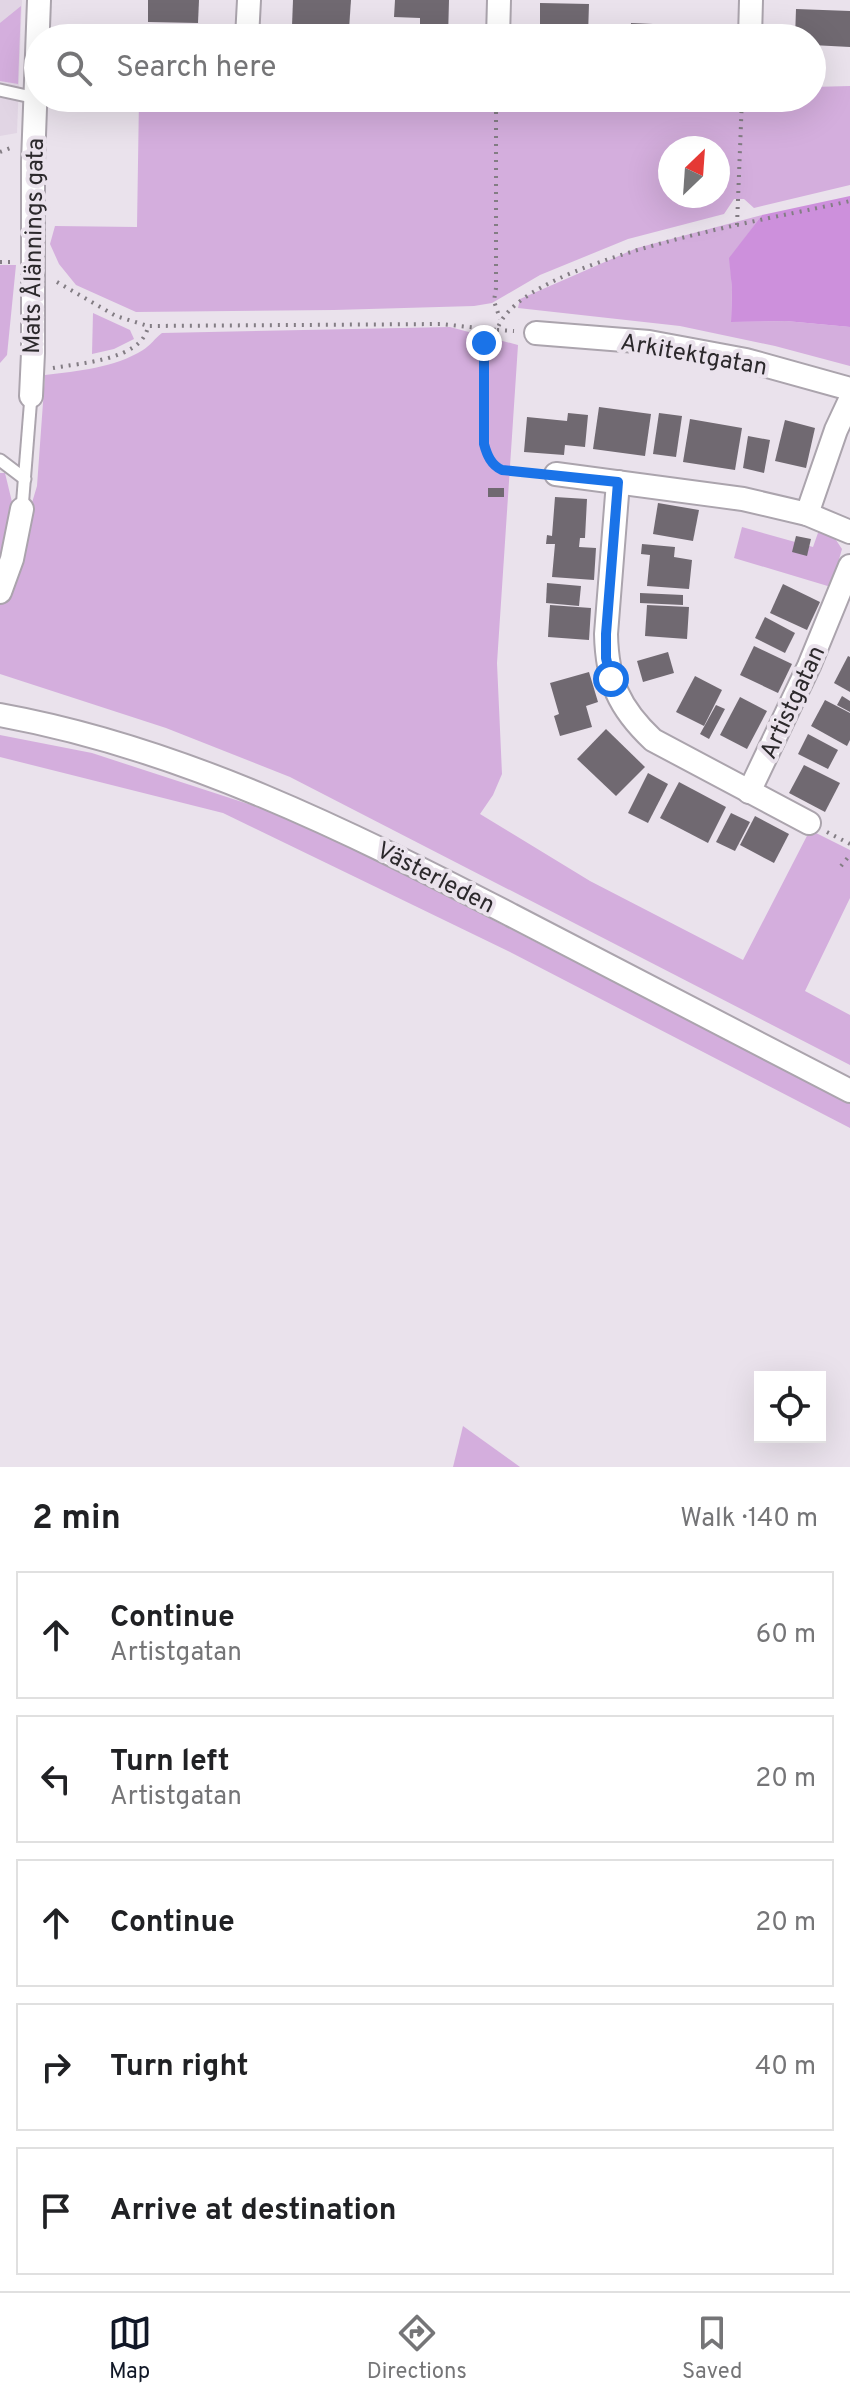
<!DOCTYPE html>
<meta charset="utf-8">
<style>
:root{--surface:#fff;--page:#f2f2f2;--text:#202124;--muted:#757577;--line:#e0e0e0;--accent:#111827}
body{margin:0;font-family:Overpass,sans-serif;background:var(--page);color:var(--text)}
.controls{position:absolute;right:24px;bottom:24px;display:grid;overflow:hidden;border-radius:0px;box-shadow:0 8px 32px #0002}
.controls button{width:72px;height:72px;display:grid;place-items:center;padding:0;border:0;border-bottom:2px solid var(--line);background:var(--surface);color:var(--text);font:40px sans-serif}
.compass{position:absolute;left:658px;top:136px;width:72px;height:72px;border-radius:50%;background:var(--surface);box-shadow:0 8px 32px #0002;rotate:25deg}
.stop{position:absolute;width:24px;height:24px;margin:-18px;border:6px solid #1a73e8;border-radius:50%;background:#fff}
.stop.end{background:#1a73e8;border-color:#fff;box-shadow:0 2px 8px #0008}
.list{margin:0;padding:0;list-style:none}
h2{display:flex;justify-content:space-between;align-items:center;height:104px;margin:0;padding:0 32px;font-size:34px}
h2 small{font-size:26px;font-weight:400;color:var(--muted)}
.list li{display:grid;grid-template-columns:52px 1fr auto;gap:24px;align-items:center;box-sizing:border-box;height:128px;margin:0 16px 16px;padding:0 16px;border:2px solid var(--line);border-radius:0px}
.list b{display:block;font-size:30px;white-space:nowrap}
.list p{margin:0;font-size:26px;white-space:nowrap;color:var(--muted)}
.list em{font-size:26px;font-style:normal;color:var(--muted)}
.icon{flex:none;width:44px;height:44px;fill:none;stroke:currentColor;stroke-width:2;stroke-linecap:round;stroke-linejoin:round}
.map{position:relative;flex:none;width:850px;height:1467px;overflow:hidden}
.search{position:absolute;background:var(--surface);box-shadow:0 8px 32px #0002;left:24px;right:24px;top:24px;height:88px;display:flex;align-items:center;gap:20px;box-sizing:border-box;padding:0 28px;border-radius:44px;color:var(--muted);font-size:30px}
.sheet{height:824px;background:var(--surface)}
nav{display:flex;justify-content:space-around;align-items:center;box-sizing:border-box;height:112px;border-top:2px solid var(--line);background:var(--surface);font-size:22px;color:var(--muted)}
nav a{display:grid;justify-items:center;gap:4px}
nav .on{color:var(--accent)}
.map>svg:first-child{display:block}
</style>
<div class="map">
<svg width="850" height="1467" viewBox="0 0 850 1467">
<rect width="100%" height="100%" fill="#eae2ec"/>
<path fill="#e1d5e4" d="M 0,0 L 22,0 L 17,133 L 0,136 Z"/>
<g fill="#d4aedd" fill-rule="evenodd">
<path d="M 21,6 L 18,84 L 0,81 L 0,23 Z"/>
<path d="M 850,86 L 850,185 L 754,208 L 744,199 L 734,199 L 724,214 L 628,239 L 540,275 L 492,303 L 474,306 L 334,310 L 136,312 L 76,285 L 59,264 L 50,244 L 55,226 L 137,227 L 139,98 L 812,98 L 812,87 ZM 670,148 L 718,148 L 718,196 L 670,196 Z"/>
<path d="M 762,215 L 730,258 L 732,289 L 731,322 L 786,321 L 850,327 L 850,366 L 775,346 L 680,326 L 518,308 L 520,299 L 637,248 Z"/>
<path d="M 0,265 L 16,265 L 7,355 L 0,363 Z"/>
<path d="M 93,313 L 130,330 L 134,339 L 114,349 L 92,354 Z"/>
<path d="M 450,327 L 518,345 L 497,663 L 502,774 L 493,795 L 480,814 L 590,881 L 743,960 L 810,830 L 850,850 L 850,898 L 805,991 L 850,1015 L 850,1065 L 290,777 L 166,728 L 0,674 L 0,473 L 5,473 L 12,502 L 31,506 L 37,486 L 45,375 C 78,371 114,368 143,350 C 150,346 155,338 162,333 Z"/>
<path d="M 742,527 L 813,547 L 819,530 L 832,534 L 842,549 L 831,587 L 734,558 Z"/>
<path d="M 0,735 L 92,753 L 300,821 L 850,1103 L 850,1128 L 510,952 L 223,813 L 0,757 Z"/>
<path d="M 463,1426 L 520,1467 L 453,1467 Z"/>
</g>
<path fill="#cd90dc" d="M 850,196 L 850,327 L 786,321 L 731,322 L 732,289 L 729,258 L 762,215 Z"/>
<g fill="#706971">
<path d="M 148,0 L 199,0 L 198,23 L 148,22 Z"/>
<path d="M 293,0 L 351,0 L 349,29 L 292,26 Z"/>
<path d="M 395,0 L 449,0 L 448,38 L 420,38 L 420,18 L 394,17 Z"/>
<path d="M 540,3 L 589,4 L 588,35 L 540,33 Z"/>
<path d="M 796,9 L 850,11 L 850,47 L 812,45 L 812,38 L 795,38 Z"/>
<path d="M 631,23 L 697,26 L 697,38 L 630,38 Z"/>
<path d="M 599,407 L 651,414 L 645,456 L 593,449 Z"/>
<path d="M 568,413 L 588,415 L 585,447 L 565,445 L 564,455 L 524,452 L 527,417 L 567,421 Z"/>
<path d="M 659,413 L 682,416 L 676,457 L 653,454 Z"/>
<path d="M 690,419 L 742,428 L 735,470 L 683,462 Z"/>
<path d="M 785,420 L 815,428 L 806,468 L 775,461 Z"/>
<path d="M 748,436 L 770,440 L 764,473 L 743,468 Z"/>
<rect x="488" y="488" width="16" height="9"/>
<path d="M 555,497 L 587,499 L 585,538 L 580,538 L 579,547 L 596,548 L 594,580 L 552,577 L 555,544 L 546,544 L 547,535 L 552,536 Z"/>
<path d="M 658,503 L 699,510 L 693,541 L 653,534 Z"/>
<path d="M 796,536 L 811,539 L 807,556 L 792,552 Z"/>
<path d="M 642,544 L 675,547 L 674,557 L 692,560 L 689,589 L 647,586 L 650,555 L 641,554 Z"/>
<path d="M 547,583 L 581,586 L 579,606 L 546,603 Z"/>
<path d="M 783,584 L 820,602 L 807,630 L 770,613 Z"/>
<path d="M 640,593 L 683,595 L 683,605 L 640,603 Z"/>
<path d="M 550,605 L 591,608 L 589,640 L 548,637 Z"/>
<path d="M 647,605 L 689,607 L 687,639 L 645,636 Z"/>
<path d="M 765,617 L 795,633 L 785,653 L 755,638 Z"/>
<path d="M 754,646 L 792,664 L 778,693 L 740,675 Z"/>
<path d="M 668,652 L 674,673 L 643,682 L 637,661 Z"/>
<path d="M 848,656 L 850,657 L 850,692 L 834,683 Z"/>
<path d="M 589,672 L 598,702 L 586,706 L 592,727 L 560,736 L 554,716 L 559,714 L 550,683 Z"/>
<path d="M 695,676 L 722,690 L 704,726 L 676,712 Z"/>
<path d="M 842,696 L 850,701 L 850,712 L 837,705 Z"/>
<path d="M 740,697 L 767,711 L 747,749 L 720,735 Z"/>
<path d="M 825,700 L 850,713 L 850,740 L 847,746 L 811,726 Z"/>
<path d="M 716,705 L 725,709 L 709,739 L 700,734 Z"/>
<path d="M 606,729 L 645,767 L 616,796 L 577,759 Z"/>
<path d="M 808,734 L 838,750 L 828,769 L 798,754 Z"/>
<path d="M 804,765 L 840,783 L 825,812 L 789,793 Z"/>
<path d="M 648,773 L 668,784 L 648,823 L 628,813 Z"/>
<path d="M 679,782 L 726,807 L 708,843 L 660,818 Z"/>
<path d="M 731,813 L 750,822 L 735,851 L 716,842 Z"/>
<path d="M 755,816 L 789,834 L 774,863 L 740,845 Z"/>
</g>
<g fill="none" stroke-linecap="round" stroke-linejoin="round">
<g stroke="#aba4ad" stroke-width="15">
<g id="service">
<path d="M 0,90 L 36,98"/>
<path d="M 0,460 L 25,479"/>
<path d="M 22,509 L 31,396"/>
</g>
</g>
<g stroke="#aba4ad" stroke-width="26">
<g id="minor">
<path d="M 247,38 L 249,0"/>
<path d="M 498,38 L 499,0"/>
<path d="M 750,38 L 751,0"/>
<path d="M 536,333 L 649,342 L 746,360 L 850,389"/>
<path d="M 31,396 L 33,353 L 33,162 L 39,0"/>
<path d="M 556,474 L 743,499 L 807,514 L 850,532"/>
<path d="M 618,482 L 606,634 C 607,681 619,708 653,740 L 809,823"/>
<path d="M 807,514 L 836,430 L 850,400"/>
<path d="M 0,592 L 12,559 L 22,509"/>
<path d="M 0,715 C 182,748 348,831 511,915 C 624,974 737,1033 850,1091"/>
<path d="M 749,792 L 809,666 L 850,566"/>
</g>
</g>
<g stroke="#837d84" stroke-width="4" stroke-dasharray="2 6" stroke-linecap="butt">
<path d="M 491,98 L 496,103 L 496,288 L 494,301 L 500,319"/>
<path d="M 0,152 L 13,147"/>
<path d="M 737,225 L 742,98"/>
<path d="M 0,262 L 14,262"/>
<path d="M 57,282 L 116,316 L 148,326"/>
<path d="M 486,328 L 484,343 L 484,444 C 492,475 507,471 534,473"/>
<path d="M 497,330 L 514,331"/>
<path d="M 53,368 C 80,363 143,360 148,326 L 441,324 L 497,330 C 520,258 779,218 850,201"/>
<path d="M 827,832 L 850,844"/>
<path d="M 841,866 L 850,855"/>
</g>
<use href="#service" stroke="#fff" stroke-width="11"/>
<use href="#minor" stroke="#fff" stroke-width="22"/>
</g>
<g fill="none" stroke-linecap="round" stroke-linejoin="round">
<path stroke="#1a73e8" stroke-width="10" d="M 484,343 L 484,444 C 487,455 491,465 502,470 L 618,482 L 606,634 L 606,658 L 611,679"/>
</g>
<g text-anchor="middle" stroke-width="8" stroke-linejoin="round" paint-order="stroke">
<g font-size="24" fill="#2c292c" stroke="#eae2ec">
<text transform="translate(33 246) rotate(-89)" y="8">Mats Ålännings gata</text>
<text transform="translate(694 354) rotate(10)" y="8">Arkitektgatan</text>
<text transform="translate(792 702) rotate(-65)" y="8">Artistgatan</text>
<text transform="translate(436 877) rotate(27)" y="8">Västerleden</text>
</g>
</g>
</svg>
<div class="controls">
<button><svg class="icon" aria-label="locate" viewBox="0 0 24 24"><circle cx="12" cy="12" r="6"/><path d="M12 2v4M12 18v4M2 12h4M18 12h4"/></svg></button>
</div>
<svg class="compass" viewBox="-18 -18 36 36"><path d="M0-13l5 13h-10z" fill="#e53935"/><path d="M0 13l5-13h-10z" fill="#757577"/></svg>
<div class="stop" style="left:611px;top:679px"></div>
<div class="stop end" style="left:484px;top:343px"></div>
<div class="search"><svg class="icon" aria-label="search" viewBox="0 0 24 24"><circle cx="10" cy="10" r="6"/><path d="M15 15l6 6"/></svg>Search here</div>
</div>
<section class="sheet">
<h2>2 min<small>Walk · 140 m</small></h2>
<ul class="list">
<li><svg class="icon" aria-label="ahead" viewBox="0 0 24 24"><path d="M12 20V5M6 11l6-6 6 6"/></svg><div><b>Continue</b><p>Artistgatan</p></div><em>60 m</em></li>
<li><svg class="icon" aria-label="left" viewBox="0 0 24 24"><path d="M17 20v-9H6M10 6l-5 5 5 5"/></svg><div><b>Turn left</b><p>Artistgatan</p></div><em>20 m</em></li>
<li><svg class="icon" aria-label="ahead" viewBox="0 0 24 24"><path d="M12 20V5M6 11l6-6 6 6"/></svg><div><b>Continue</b></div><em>20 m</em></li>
<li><svg class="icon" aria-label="right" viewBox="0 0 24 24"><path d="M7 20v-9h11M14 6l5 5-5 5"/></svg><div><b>Turn right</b></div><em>40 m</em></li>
<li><svg class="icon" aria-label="arrive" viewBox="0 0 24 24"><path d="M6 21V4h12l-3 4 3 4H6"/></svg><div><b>Arrive at destination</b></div></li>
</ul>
</section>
<nav>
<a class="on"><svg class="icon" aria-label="map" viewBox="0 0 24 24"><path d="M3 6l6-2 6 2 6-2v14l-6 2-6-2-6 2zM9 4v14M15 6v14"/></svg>Map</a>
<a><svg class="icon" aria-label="directions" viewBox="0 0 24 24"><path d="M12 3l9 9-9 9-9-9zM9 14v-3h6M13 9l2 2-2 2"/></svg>Directions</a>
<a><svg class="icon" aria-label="saved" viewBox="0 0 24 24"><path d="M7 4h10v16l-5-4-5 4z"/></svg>Saved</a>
</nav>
